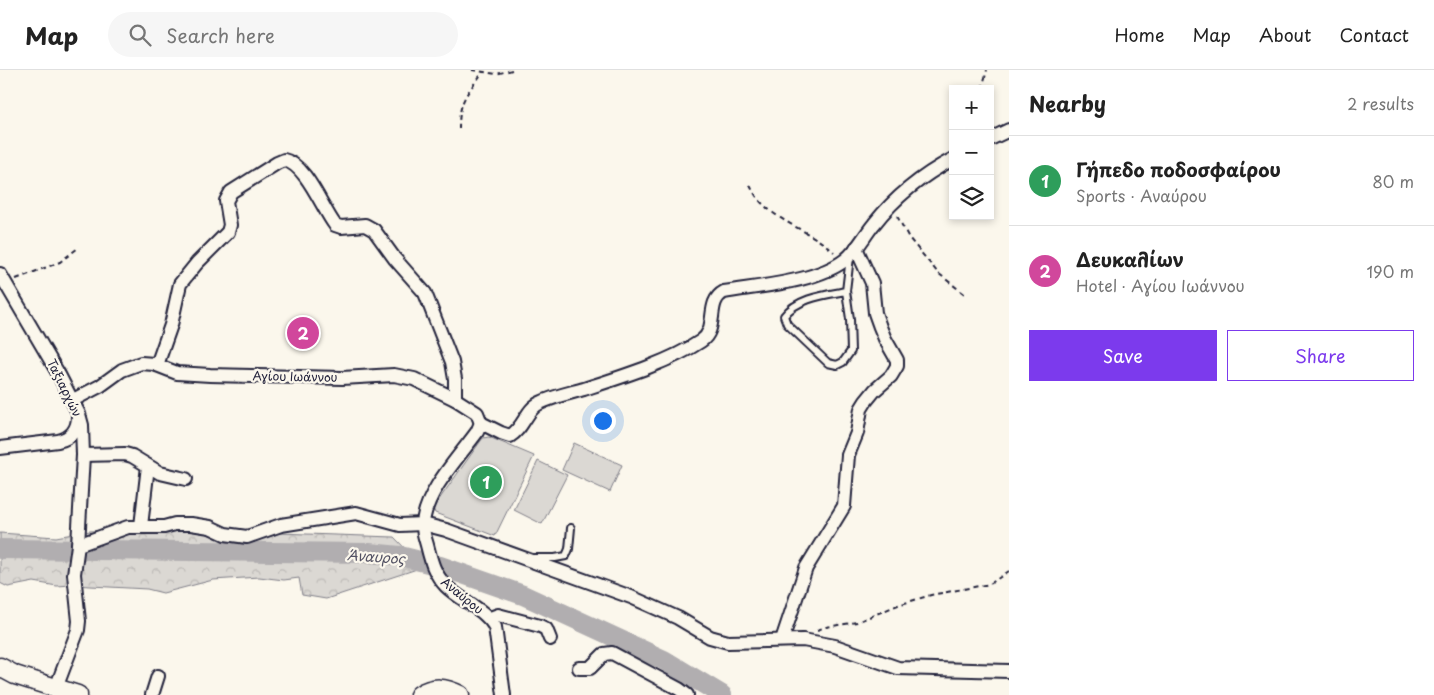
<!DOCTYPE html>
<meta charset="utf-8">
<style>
:root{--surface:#fff;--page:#f6f6f6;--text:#222;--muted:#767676;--line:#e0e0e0;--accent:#7c3aed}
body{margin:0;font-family:"Playpen Sans",sans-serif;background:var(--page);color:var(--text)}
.controls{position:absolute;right:15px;top:15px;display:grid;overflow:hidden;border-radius:0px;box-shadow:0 2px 8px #0003}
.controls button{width:45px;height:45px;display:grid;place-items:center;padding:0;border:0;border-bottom:1px solid var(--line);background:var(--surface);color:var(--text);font:25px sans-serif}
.you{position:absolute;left:602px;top:350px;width:18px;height:18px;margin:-12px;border:4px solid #fff;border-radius:50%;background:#1a73e8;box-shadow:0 0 0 8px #1a73e833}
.badge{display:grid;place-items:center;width:32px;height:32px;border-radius:50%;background:var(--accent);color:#fff;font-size:16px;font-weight:700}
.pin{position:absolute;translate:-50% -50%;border:2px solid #fff;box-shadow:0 1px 5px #0006}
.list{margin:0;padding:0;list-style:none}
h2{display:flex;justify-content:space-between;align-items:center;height:65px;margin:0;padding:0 20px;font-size:21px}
h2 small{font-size:16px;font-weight:400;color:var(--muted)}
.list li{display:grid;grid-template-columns:32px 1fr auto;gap:15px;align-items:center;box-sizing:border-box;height:90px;padding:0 20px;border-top:1px solid var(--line)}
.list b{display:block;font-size:19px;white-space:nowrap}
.list p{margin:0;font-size:16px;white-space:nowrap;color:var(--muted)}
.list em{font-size:16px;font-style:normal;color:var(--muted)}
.actions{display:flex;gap:10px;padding:15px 20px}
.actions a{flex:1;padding:11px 0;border:1px solid var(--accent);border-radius:0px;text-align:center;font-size:18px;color:var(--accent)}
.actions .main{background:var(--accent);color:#fff}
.icon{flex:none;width:28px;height:28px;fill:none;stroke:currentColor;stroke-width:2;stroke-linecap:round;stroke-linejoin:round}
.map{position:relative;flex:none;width:1009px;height:625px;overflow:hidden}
header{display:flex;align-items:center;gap:30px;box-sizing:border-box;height:70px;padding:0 25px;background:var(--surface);border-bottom:1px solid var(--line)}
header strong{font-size:24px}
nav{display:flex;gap:28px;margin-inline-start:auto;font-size:18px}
.search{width:350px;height:45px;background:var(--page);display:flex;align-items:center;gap:12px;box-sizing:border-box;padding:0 18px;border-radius:28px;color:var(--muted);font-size:19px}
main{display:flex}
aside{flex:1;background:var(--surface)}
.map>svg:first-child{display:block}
</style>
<header>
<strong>Map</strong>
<div class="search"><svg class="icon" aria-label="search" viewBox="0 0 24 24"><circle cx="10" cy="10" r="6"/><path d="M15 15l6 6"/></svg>Search here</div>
<nav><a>Home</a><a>Map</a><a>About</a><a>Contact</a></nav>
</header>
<main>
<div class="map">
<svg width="1009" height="625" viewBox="0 0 1009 625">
<defs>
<pattern id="forest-crowns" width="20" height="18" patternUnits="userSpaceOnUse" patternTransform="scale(1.25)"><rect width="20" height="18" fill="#dbd8d3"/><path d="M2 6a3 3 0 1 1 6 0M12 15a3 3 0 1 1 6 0" fill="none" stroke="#bcb9b6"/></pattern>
</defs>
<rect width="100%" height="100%" fill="#fbf7ec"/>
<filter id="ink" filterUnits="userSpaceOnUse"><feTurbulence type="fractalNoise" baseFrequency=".02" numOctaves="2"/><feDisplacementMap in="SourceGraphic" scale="10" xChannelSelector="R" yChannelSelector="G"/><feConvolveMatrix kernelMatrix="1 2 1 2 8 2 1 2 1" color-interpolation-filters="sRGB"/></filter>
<g filter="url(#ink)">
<path fill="url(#forest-crowns)" stroke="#7e7d87" d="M 131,458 L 394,467 L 423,497 L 326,529 L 302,525 L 299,508 L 284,510 L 259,507 L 213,510 L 163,523 L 147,519 L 72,515 L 57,516 L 34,512 L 8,517 L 0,513 L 0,463 L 56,467 L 90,461 Z"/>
<g fill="#dbd8d3" stroke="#7e7d87">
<path d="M 489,367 L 534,386 L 495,466 L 435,443 L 433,438 L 480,372 L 483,368 Z"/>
<path d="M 574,373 L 622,395 L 610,422 L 562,400 Z"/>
<path d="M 538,391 L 567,405 L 542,454 L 514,440 Z"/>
</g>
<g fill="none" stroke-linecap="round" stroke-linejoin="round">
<path stroke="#b1aeb0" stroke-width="20" d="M 0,479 L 369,483 L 400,486 L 440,496 L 523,525 L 664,590 L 722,625"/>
<g stroke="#22223b" stroke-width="10">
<g id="service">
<path d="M 846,221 C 825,225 797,228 784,246 L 787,254 L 828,293 L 837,295 L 843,292 L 851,281 L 850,249 L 846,221 L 850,187"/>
<path d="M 534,488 L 555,488 L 566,486 L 569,479 L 571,458"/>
</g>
</g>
<g stroke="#22223b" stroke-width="16">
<g id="minor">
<path d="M 990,69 L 1009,60"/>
<path d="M 0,204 L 58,303 L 79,344 L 82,355 L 83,385 L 78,475"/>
<path d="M 157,295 L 171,255 L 180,214 L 197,193 L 228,162 L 230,155 L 226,131 L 231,122 L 277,93 L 284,90 C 306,94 322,138 335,155 L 341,157 L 365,155 L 374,160 L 395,189 L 425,223 L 452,292 L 455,309 L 455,329"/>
<path d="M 73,330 L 100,316 L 122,300 L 141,293 L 154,294 L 177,303 L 210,305 L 342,308 L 394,305 L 414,309 L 455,329 L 477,343 L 481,353 L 501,363 L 510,366 C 524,358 526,339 540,333 C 554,326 570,323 584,319 C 621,307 670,292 701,271 C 719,259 705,232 724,222 C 759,216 817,212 845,190 C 857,181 864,166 874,154 C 896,126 921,106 953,89"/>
<path d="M 481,353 L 477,362 C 459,387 426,421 423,453 C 422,460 425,468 427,475 C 431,491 434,504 446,516 C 461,531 484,538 495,557 L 504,625"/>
<path d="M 0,378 L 58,371 C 71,368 78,360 78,346"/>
<path d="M 83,385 L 125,384 L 132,386 L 160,403 L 186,409"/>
<path d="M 141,456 L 148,396"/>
<path d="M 490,548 L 498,545 L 540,556 L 546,559 L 550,569"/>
<path d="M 782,570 L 806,498 L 844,436 L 848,385 L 857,363 L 861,339 L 866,331 L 875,320 L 891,306 L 897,296 L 897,290 L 885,269 L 880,257 L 875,243 L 872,213 L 856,178"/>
<path d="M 579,598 L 590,598 L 604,584 L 612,583 L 679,619 L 687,625"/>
<path d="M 56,618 L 78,560 L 79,551 L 74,504 L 78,475 L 128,457 L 164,457 L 175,454 L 191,454 L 210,457 L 225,464 L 247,467 L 281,455 L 356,443 L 400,455 L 423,454 L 446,460 L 631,527 L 678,548 L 710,567 L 728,572 L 803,570 L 835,576 L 898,598 L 1009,601"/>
<path d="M 152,625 L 158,606"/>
</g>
</g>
<g stroke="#22223b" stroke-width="21">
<g id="secondary">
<path d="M 0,597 L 15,605 L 78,625"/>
<path d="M 419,625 C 433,616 445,617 460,625"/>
</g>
</g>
<g stroke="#22223b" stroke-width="2" stroke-dasharray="5 4" stroke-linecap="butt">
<path d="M 472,0 L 496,4 L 512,0"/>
<path d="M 982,19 L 987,0"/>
<path d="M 459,59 C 459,30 466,25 483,2"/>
<path d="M 750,115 C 765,150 807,157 834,182"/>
<path d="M 897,146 L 909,168 L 938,203 L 967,226"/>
<path d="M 16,209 L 60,192 L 78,178"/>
<path d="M 817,560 L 826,557 L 857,552 L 898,535 L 931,525 L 990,514 L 1009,501"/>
</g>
<use href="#service" stroke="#fbf7ec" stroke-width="6"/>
<use href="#minor" stroke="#fbf7ec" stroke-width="12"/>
<use href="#secondary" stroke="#fbf7ec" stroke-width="18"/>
</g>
</g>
<g text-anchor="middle" stroke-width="4.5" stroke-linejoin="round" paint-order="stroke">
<g font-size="12" fill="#22223b" stroke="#fbf7ec">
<text transform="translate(295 307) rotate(1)" y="4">Αγίου Ιωάννου</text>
<text transform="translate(64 318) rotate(64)" y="4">Ταξιαρχών</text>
<text transform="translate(462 526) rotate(39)" y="4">Αναύρου</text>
</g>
<g font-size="14" font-style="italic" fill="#545364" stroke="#fbf7ec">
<text transform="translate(376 487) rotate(4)" y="5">Άναυρος</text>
</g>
</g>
</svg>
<div class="controls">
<button>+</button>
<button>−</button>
<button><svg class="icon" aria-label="layers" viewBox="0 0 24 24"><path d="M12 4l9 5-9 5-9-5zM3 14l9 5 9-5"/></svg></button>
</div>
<div class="you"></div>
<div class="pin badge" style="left:486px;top:412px;background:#2e9e5b">1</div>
<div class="pin badge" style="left:303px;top:263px;background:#d1479c">2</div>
</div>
<aside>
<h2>Nearby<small>2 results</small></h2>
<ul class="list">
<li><span class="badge" style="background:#2e9e5b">1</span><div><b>Γήπεδο ποδοσφαίρου</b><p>Sports · Αναύρου</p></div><em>80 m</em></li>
<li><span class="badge" style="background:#d1479c">2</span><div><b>Δευκαλίων</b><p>Hotel · Αγίου Ιωάννου</p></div><em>190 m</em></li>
</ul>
<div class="actions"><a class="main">Save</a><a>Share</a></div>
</aside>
</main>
